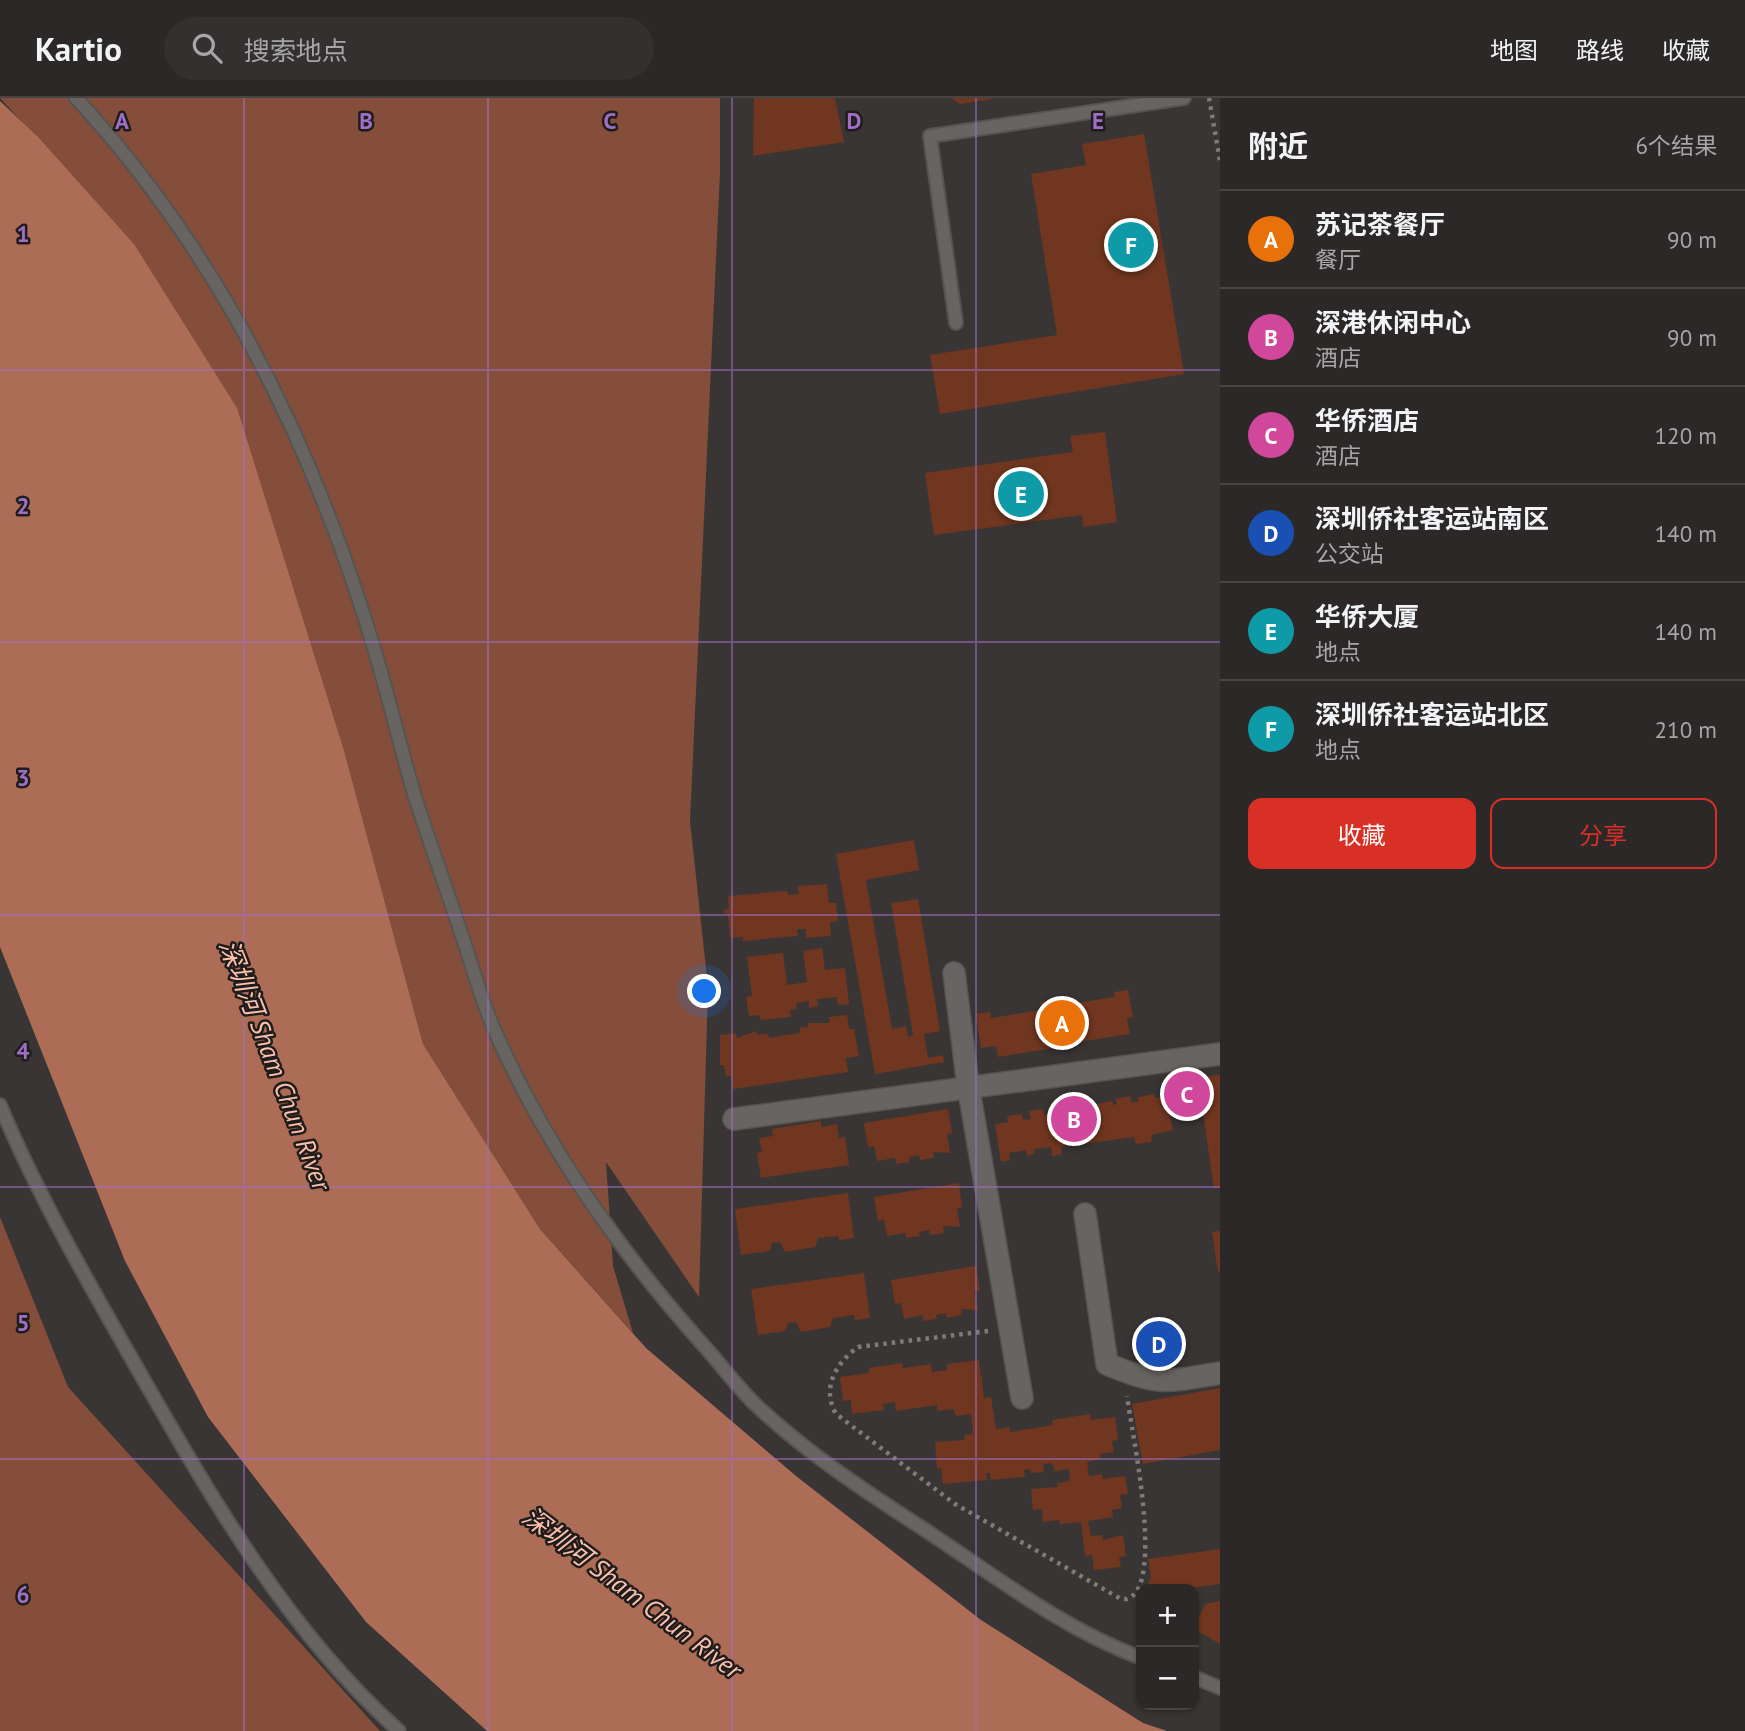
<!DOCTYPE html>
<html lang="zh">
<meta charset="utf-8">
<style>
:root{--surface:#2b2827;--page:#33302f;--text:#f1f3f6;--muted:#a6a6a7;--line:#474444;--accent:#d93025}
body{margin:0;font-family:"PT Sans","Noto Sans SC",sans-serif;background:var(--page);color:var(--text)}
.controls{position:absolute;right:21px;bottom:21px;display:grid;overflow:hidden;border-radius:14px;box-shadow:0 2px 5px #0004}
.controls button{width:63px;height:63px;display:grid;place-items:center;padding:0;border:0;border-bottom:2px solid var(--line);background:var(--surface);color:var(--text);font:35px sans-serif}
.you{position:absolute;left:705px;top:894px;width:24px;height:24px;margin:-18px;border:5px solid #fff;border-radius:50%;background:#1a73e8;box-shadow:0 0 0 10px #1a73e833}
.badge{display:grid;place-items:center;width:46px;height:46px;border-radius:50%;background:var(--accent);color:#fff;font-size:23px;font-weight:700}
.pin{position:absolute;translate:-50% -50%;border:4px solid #fff;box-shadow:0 2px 7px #0006}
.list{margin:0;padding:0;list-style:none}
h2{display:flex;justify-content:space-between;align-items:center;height:91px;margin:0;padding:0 28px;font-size:30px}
h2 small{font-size:23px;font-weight:400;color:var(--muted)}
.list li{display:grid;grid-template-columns:46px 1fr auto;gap:21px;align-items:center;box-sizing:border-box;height:98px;padding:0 28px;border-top:2px solid var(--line)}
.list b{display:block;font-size:26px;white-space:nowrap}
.list p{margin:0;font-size:23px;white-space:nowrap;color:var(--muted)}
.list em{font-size:23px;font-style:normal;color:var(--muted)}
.actions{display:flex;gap:14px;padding:21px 28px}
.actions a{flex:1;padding:16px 0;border:2px solid var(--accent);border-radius:14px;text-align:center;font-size:24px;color:var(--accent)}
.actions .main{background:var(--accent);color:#fff}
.icon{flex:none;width:38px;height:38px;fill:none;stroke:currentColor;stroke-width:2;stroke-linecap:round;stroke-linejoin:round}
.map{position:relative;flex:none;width:1220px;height:1633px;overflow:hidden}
header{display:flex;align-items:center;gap:42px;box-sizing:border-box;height:98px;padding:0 35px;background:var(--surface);border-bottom:2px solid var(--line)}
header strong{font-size:33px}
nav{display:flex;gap:38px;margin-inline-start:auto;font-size:24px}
.search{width:490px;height:63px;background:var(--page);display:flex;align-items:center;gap:18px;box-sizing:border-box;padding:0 24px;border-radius:38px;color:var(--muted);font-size:26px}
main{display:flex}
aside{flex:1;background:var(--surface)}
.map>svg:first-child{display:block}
</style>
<header>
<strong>Kartio</strong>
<div class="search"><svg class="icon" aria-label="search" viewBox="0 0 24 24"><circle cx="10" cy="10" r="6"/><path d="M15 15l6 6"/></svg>搜索地点</div>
<nav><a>地图</a><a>路线</a><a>收藏</a></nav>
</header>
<main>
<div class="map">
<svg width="1220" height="1633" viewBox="0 0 1220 1633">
<rect width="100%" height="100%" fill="#393534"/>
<g fill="#854e3a">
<path d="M 0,0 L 720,0 L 720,74 L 690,723 L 708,889 L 699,1199 L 606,1064 L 613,1168 L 633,1235 L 540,1131 L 423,946 L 345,656 L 134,146 Z"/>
<path d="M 0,1119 L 68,1289 L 380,1633 L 0,1633 Z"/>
</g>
<path fill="#ad6c55" d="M 0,3 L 38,39 L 134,146 L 237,310 L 345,656 L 423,946 L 540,1131 L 646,1250 L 796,1378 L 981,1522 L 1143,1625 L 1167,1633 L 487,1633 L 366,1524 L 208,1319 L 125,1163 L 0,849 Z"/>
<g fill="#713620">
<path d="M 754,0 L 835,0 L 844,44 L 753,58 Z"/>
<path d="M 951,0 L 992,0 L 992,1 L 960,6 Z"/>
<path d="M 1144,36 L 1184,276 L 940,316 L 930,257 L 1057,237 L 1031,76 L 1086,67 L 1082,46 Z"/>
<path d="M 1105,334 L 1117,424 L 1083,429 L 1082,417 L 934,437 L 925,375 L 1073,354 L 1070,338 Z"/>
<path d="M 914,742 L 919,772 L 866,782 L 892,931 L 906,928 L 908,939 L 913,937 L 891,805 L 918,801 L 940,933 L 924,936 L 928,960 L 943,957 L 944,964 L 875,976 L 836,756 Z"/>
<path d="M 827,786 L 829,805 L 836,805 L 838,823 L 830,824 L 831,838 L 806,840 L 806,831 L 797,831 L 798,838 L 743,843 L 743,839 L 730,840 L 728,816 L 725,816 L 724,812 L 729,811 L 728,798 L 787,793 L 788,797 L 799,796 L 798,788 Z"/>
<path d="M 822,850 L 825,872 L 845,870 L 849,906 L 838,907 L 837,899 L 817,901 L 818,908 L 809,910 L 809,903 L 796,905 L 797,911 L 790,912 L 791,919 L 760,922 L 760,917 L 749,918 L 746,899 L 752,898 L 747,859 L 783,855 L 787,887 L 807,884 L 803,853 Z"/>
<path d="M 1128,892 L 1133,919 L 1127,920 L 1130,936 L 1059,947 L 1057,931 L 1051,932 L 1054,950 L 998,959 L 996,948 L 981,950 L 976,916 L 990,914 L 991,920 L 1042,912 L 1040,904 L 1061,901 L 1062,907 L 1115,899 L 1114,894 Z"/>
<path d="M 847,917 L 849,931 L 854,931 L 859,958 L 846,960 L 848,974 L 733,991 L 731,978 L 726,978 L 724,967 L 720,967 L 720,937 L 736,935 L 737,940 L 756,933 L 757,937 L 768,936 L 769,940 L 800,935 L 800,930 L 808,929 L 808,925 L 830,925 L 829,919 Z"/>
<path d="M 1220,977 L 1220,1089 L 1214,1091 L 1198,980 Z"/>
<path d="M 1154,996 L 1155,1000 L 1166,998 L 1173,1032 L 1151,1037 L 1152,1044 L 1136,1046 L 1134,1039 L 1061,1049 L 1062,1056 L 1052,1058 L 1051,1049 L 1034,1051 L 1034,1056 L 1027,1058 L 1026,1052 L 1009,1055 L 1010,1062 L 1001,1064 L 995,1026 L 1008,1024 L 1007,1018 L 1022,1016 L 1023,1022 L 1031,1021 L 1029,1013 L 1043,1011 L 1044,1017 L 1049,1016 L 1049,1010 L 1066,1008 L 1067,1014 L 1098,1010 L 1097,1006 L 1112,1003 L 1113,1007 L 1117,1006 L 1115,1001 L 1130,998 L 1132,1005 L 1139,1003 L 1138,999 Z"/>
<path d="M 948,1011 L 952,1035 L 947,1036 L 950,1055 L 933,1054 L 934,1060 L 920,1062 L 919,1057 L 909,1059 L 910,1064 L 896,1066 L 895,1060 L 877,1063 L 874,1048 L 868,1049 L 864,1025 Z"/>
<path d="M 821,1023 L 821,1029 L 837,1026 L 839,1040 L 845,1039 L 849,1067 L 761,1080 L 757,1055 L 762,1054 L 759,1040 L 773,1038 L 772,1031 Z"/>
<path d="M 959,1085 L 962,1110 L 957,1110 L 960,1129 L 943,1128 L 944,1135 L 930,1137 L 929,1132 L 919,1134 L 920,1138 L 906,1140 L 905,1135 L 887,1138 L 884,1122 L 878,1123 L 874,1099 Z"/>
<path d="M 848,1095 L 854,1140 L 839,1142 L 838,1138 L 818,1140 L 815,1149 L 785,1154 L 780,1144 L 772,1145 L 770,1153 L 741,1157 L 735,1111 Z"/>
<path d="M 1220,1133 L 1220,1174 L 1218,1174 L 1212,1134 Z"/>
<path d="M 976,1168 L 980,1193 L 974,1193 L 978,1212 L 961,1211 L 962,1217 L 947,1220 L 946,1215 L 936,1217 L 937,1221 L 923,1223 L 923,1217 L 904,1221 L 901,1205 L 895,1206 L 891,1182 Z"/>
<path d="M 864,1175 L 870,1220 L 855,1222 L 854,1217 L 833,1220 L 830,1229 L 801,1234 L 796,1224 L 788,1225 L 785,1233 L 758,1237 L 751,1191 Z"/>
<path d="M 979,1262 L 984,1300 L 991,1299 L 996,1331 L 1009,1329 L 1010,1334 L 1053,1327 L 1052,1322 L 1090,1316 L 1091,1322 L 1115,1319 L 1118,1342 L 1112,1343 L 1114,1354 L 1100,1356 L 1101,1361 L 1087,1364 L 1089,1378 L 1102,1376 L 1103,1381 L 1125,1378 L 1128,1396 L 1120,1397 L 1122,1410 L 1112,1412 L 1113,1419 L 1088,1423 L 1091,1438 L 1102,1437 L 1103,1442 L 1123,1437 L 1126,1458 L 1119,1459 L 1121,1469 L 1094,1472 L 1092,1457 L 1085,1458 L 1081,1424 L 1060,1426 L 1059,1422 L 1043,1424 L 1042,1411 L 1033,1412 L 1031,1391 L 1058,1389 L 1057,1385 L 1070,1383 L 1069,1371 L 1055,1373 L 1052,1365 L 1043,1366 L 1044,1374 L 1031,1375 L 1030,1371 L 1024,1372 L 1025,1379 L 991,1382 L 990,1375 L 986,1375 L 987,1382 L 943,1386 L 941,1370 L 937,1371 L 935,1344 L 965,1342 L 964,1337 L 973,1336 L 971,1316 L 956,1318 L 953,1311 L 937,1313 L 937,1307 L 896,1313 L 895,1304 L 883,1306 L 884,1312 L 852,1316 L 851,1302 L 843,1303 L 840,1279 L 869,1275 L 869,1270 L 902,1265 L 903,1270 L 931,1266 L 932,1274 L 947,1272 L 947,1266 Z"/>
<path d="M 1220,1290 L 1220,1352 L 1143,1366 L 1132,1306 Z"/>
<path d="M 1220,1451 L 1220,1486 L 1185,1491 L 1144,1491 L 1151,1481 L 1148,1461 Z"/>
<path d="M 1220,1503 L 1220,1546 L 1194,1531 L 1205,1506 Z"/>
</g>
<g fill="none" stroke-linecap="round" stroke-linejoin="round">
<g stroke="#565452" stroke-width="16">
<g id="service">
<path d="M 76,0 C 221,157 316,353 376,557 C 390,604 401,652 415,699 C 429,743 445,786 459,829 C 471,863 480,899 494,931 C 545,1048 620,1154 705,1249 C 722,1268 738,1290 757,1308 C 807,1355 865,1393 922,1430 C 994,1477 1061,1530 1141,1560"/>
<path d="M 956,225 L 930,38 L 1184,0"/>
<path d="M 0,1007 C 38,1098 88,1184 137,1270 C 211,1399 287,1533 399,1633"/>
<path d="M 1194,1579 L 1220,1590"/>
</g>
</g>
<g stroke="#565452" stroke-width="24">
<g id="minor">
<path d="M 954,875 L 968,987 L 1022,1300"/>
<path d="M 734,1021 L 1220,956"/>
<path d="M 1085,1116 L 1107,1266 C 1158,1288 1167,1284 1220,1275"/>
</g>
</g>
<g stroke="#7e7b7a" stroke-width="4.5" stroke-dasharray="3.5 5" stroke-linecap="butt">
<path d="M 1209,0 L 1220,63"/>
<path d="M 988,1233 L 858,1249 C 836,1265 821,1290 836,1316 L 955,1406 L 1121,1501 L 1127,1501 C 1166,1489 1131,1331 1127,1298"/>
</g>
<use href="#service" stroke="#686462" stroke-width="12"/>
<use href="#minor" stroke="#686462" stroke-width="21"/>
</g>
<path fill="none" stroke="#9f6fc7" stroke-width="2" stroke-opacity="0.55" d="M 244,0 L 244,1633M 488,0 L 488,1633M 732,0 L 732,1633M 976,0 L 976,1633M 0,272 L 1220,272M 0,544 L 1220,544M 0,817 L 1220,817M 0,1089 L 1220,1089M 0,1361 L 1220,1361"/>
<g text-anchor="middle" stroke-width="5" stroke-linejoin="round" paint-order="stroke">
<g font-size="26" font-style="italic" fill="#fbc1ad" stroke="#1f1d1c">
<text transform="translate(275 967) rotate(69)" y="9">深圳河 Sham Chun River</text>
<text transform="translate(632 1495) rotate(37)" y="9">深圳河 Sham Chun River</text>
</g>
</g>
<g font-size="23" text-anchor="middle" font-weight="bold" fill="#9f6fc7" stroke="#1f1d1c" stroke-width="5" stroke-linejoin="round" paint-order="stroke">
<text x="122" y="31">A</text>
<text x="366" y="31">B</text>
<text x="610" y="31">C</text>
<text x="854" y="31">D</text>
<text x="1098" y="31">E</text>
<text x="23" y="144">1</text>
<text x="23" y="416">2</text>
<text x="23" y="688">3</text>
<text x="23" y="961">4</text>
<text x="23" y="1233">5</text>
<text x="23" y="1505">6</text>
</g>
</svg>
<div class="controls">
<button>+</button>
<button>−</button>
</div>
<div class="you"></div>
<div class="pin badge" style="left:1062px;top:925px;background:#e8710a">A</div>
<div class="pin badge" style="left:1074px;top:1021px;background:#d1479c">B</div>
<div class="pin badge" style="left:1187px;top:996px;background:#d1479c">C</div>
<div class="pin badge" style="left:1159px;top:1246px;background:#1a4fb4">D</div>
<div class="pin badge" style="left:1021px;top:396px;background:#0f9aa8">E</div>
<div class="pin badge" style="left:1131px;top:147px;background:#0f9aa8">F</div>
</div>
<aside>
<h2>附近<small>6个结果</small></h2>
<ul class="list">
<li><span class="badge" style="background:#e8710a">A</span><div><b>苏记茶餐厅</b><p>餐厅</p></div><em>90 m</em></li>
<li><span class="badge" style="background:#d1479c">B</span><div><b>深港休闲中心</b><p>酒店</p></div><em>90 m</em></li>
<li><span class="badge" style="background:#d1479c">C</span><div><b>华侨酒店</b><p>酒店</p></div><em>120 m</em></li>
<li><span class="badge" style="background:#1a4fb4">D</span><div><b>深圳侨社客运站南区</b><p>公交站</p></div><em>140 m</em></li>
<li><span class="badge" style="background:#0f9aa8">E</span><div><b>华侨大厦</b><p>地点</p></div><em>140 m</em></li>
<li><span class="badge" style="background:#0f9aa8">F</span><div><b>深圳侨社客运站北区</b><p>地点</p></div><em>210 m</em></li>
</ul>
<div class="actions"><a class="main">收藏</a><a>分享</a></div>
</aside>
</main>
